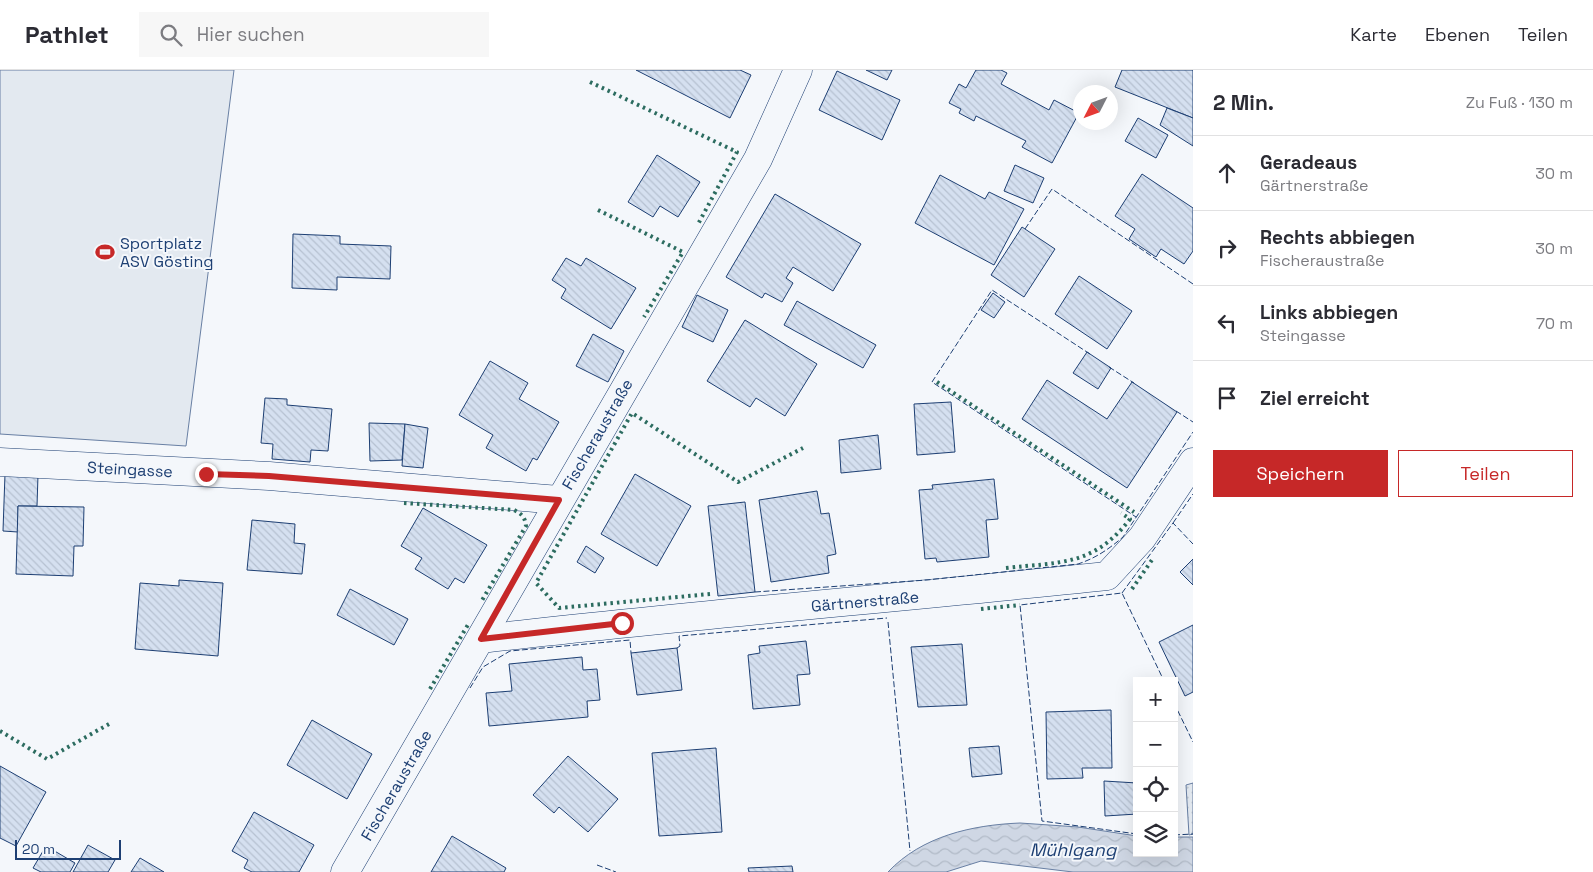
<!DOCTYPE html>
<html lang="de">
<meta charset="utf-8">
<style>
:root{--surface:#fff;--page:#f7f7f7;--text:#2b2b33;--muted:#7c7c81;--line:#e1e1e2;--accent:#c62828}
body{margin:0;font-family:"Space Grotesk",sans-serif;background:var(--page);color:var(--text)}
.controls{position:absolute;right:15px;bottom:15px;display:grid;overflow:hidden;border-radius:0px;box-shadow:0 5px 20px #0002}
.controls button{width:45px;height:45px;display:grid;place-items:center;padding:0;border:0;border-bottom:1px solid var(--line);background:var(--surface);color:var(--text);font:25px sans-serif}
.compass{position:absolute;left:1073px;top:15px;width:45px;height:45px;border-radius:50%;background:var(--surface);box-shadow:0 5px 20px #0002;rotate:228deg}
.scale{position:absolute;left:15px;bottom:12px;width:106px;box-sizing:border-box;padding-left:5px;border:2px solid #1d3f73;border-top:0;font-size:14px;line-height:18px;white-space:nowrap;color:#1d3f73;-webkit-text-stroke:4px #f4f7fb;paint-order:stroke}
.stop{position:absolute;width:15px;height:15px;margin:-11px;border:4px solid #c62828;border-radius:50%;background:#fff}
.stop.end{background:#c62828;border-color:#fff;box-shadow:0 1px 5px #0008}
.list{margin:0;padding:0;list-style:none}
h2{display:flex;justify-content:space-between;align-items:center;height:65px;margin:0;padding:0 20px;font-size:21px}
h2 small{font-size:16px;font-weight:400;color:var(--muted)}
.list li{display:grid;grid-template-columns:32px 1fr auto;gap:15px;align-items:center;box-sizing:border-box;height:75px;padding:0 20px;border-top:1px solid var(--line)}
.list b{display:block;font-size:19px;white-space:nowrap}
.list p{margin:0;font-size:16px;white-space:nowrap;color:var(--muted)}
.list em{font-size:16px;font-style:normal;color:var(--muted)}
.actions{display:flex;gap:10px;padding:15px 20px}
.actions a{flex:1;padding:11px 0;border:1px solid var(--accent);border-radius:0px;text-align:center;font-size:18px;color:var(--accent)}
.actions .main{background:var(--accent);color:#fff}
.icon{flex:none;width:28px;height:28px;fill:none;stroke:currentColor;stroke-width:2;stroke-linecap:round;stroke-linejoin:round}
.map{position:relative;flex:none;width:1193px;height:802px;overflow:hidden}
header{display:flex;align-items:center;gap:30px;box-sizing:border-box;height:70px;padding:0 25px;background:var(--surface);border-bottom:1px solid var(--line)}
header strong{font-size:24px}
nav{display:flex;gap:28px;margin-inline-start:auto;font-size:18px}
.search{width:350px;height:45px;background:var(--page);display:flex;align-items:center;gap:12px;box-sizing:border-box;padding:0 18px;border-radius:0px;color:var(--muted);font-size:19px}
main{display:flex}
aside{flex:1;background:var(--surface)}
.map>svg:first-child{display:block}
</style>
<header>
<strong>Pathlet</strong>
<div class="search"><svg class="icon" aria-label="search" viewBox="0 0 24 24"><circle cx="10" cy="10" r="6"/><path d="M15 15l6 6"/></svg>Hier suchen</div>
<nav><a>Karte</a><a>Ebenen</a><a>Teilen</a></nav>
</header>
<main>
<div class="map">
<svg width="1193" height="802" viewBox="0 0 1193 802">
<defs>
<pattern id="park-dots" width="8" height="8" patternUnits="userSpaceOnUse" patternTransform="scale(1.25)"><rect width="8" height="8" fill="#e3e9f0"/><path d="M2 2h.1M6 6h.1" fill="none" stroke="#c2c9d1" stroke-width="1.8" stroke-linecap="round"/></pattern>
<pattern id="water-waves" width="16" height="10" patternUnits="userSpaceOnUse" patternTransform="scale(1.25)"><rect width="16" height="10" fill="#cfd7e4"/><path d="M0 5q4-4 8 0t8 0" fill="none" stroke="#b1bac7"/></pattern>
<pattern id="building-back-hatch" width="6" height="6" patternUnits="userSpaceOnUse" patternTransform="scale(1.25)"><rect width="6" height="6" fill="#d5e0f0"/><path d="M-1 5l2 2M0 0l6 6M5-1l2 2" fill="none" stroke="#b6c1d1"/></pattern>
</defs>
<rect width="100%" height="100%" fill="#f4f7fb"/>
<path fill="url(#park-dots)" stroke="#687fa3" d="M 1193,713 L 1193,764 L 1189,765 L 1186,715 Z"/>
<path fill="#e3e9f0" stroke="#687fa3" d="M 0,0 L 234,0 L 186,376 L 0,364 Z"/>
<path fill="url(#water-waves)" stroke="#687fa3" d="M 1020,753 L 1078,757 L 1137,766 L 1137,783 L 1174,783 L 1174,767 L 1193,767 L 1193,802 L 1073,802 L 981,791 L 946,802 L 888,802 C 922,766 972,755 1020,753 Z"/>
<g fill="url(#building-back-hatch)" stroke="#1d3f73">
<path d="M 636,0 L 740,0 L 751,5 L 730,48 Z"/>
<path d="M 866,0 L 892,0 L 887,10 Z"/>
<path d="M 976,0 L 1001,0 L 1007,3 L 1001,14 L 1049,40 L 1054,30 L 1079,43 L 1052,93 L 1022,77 L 1026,71 L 976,46 L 974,51 L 959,43 L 961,39 L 949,33 L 959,14 L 966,18 Z"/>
<path d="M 1122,0 L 1193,0 L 1193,48 L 1115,17 Z"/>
<path d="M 837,1 L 900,30 L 882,70 L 819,40 Z"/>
<path d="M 1167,38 L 1193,48 L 1193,76 L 1160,55 Z"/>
<path d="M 1138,48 L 1168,65 L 1156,88 L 1125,71 Z"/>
<path d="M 657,85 L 700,112 L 678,147 L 660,136 L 653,147 L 628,132 Z"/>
<path d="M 1015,95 L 1044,108 L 1033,133 L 1004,121 Z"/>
<path d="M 1142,104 L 1193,138 L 1193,181 L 1184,194 L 1161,179 L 1156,187 L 1129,169 L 1135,159 L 1115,146 Z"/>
<path d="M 940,105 L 985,129 L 989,122 L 1024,139 L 994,195 L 915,153 Z"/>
<path d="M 775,124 L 861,174 L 833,221 L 793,197 L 786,208 L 793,213 L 782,232 L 765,223 L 762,228 L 726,207 Z"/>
<path d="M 1022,157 L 1055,179 L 1024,227 L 991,205 Z"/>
<path d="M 293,164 L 340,166 L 340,174 L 391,176 L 390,209 L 337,207 L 337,220 L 292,218 Z"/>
<path d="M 566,188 L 581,196 L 586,188 L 636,218 L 611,259 L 561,228 L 566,219 L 552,210 Z"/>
<path d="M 1079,206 L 1132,241 L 1107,279 L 1055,244 Z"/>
<path d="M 993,223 L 1005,232 L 994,248 L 981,240 Z"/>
<path d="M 697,225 L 728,240 L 713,272 L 682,257 Z"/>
<path d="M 797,231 L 876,275 L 863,298 L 784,255 Z"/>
<path d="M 745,250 L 817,294 L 785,346 L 756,328 L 750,337 L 707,311 Z"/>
<path d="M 593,264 L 624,281 L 608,312 L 576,296 Z"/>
<path d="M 1087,282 L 1111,298 L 1098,319 L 1073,303 Z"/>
<path d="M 490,291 L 528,313 L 519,329 L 559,352 L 537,390 L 533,388 L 526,401 L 486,378 L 493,365 L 459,345 Z"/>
<path d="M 1047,310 L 1107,349 L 1132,312 L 1177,342 L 1127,418 L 1022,349 Z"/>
<path d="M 265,328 L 287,329 L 287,335 L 332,339 L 328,381 L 311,380 L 310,392 L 272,389 L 273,374 L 261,373 Z"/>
<path d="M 951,332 L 955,382 L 917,385 L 914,334 Z"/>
<path d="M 369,353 L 405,354 L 402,390 L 370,391 Z"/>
<path d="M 405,354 L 428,358 L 423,398 L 402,396 Z"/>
<path d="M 878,365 L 881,399 L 841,403 L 839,370 Z"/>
<path d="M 5,404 L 38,405 L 37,436 L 18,436 L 18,462 L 3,461 Z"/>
<path d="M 635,404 L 691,436 L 657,496 L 601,464 Z"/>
<path d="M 994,409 L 998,449 L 986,450 L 989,487 L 937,492 L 936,488 L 925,489 L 919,420 L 933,419 L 932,415 Z"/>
<path d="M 817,421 L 821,444 L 829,443 L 836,484 L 827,486 L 829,503 L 771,512 L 759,430 Z"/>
<path d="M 745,432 L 755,522 L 718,526 L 708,436 Z"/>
<path d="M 18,436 L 84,437 L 83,476 L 74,476 L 73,506 L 16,504 Z"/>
<path d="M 423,438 L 487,475 L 464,513 L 455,508 L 448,519 L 415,499 L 422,488 L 401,476 Z"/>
<path d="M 252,450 L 295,454 L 294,473 L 305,474 L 302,504 L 247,500 Z"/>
<path d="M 586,476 L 604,488 L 595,503 L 577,492 Z"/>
<path d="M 1193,489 L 1193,515 L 1180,502 Z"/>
<path d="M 179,510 L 223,513 L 218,586 L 135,579 L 140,513 L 179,516 Z"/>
<path d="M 350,519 L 408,549 L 394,575 L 337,545 Z"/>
<path d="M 1193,555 L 1193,622 L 1185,626 L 1159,572 Z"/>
<path d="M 806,571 L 810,604 L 797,605 L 800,635 L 753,639 L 748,585 L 760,583 L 759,576 Z"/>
<path d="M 962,574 L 967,635 L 918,637 L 911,577 Z"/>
<path d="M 677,578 L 682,620 L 637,625 L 631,583 Z"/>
<path d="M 582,587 L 583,600 L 597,599 L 600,630 L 587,631 L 588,647 L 489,656 L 486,623 L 512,621 L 509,594 Z"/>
<path d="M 1111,640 L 1112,698 L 1082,698 L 1083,708 L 1047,709 L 1046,642 Z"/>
<path d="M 312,650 L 372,684 L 347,729 L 287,695 Z"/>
<path d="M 999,676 L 1002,704 L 972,707 L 969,678 Z"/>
<path d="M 716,678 L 722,762 L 659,766 L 652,683 Z"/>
<path d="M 568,686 L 618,729 L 588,762 L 559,737 L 554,743 L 533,725 Z"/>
<path d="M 0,696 L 46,722 L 16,776 L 0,768 Z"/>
<path d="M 1104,711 L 1137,713 L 1137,744 L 1105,746 Z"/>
<path d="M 254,742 L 314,775 L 299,802 L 252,802 L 244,798 L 248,790 L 232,781 Z"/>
<path d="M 452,766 L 506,798 L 504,802 L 431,802 Z"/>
<path d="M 88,775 L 115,790 L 108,802 L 73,802 Z"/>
<path d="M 46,776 L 75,793 L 70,802 L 41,802 L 33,798 Z"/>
<path d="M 140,788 L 164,802 L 131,802 Z"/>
<path d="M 792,796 L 793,802 L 749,802 L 748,798 Z"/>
</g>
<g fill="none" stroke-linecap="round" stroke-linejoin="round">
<g stroke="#1d3f73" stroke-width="29">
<g id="minor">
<path d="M 0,392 L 269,406 L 559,430"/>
<path d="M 481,569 C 689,545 898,528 1107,506 L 1142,468 L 1193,392"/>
<path d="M 345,802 L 758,89 L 798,0"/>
</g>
</g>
<use href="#minor" stroke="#f4f7fb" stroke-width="28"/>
<g stroke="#2c6c60" stroke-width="4" stroke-dasharray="2.5 4" stroke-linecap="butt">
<path d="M 590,12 L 737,82 L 697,156"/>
<path d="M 598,140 L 683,182 L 644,247"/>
<path d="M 937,312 L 1134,442"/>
<path d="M 404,433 L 514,440 C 522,444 525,447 526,456 L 481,532"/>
<path d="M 1006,498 C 1060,492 1094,496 1130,449 L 1121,443"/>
<path d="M 1132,519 L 1154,487"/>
<path d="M 710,524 L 559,538 L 536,513 L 632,343 L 738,412 L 803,378"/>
<path d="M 981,539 L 1020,535"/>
<path d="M 430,619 L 469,553"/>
<path d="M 0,661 L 47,689 L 109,654"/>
</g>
<g stroke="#1d3f73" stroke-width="1" stroke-dasharray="6 2.5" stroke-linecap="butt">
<path d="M 1025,159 L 1052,119 L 1193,214"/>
<path d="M 1090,284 L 992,220 L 932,312 L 1136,447"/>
<path d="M 1109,297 L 1134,313"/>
<path d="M 1176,341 L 1193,352"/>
<path d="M 1173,453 L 1193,424"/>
<path d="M 755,522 L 927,510 L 1078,494 C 1096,488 1109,479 1123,467 L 1193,362"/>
<path d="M 1122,523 L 1173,453 L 1193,474"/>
<path d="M 888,552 L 910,781"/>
<path d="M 677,578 L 680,576 L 679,566 L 887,548"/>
<path d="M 470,618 L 483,597 L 510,581 L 630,570 L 631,583"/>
<path d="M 1174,633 L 1193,672"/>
<path d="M 1137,764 L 1042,751 L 1020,535 L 1122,523 L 1164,611"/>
<path d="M 1174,765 L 1193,764"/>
<path d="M 597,795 L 616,802"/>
</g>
</g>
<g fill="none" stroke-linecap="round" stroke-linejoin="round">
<path stroke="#c62828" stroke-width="6" d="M 206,404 L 269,406 L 559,430 L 481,569 L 622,553"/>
</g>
<defs>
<g id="stadium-bare" transform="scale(1.5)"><path d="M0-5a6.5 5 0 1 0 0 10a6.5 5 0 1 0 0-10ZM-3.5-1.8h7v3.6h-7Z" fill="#c62828" stroke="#f4f7fb" stroke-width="2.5" paint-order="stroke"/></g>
</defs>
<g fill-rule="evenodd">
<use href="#stadium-bare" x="105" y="182"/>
</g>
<g text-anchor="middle" stroke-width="4" stroke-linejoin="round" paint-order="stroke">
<g font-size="16" fill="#1d3f73" stroke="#f4f7fb" text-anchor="start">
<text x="120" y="179">Sportplatz<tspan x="120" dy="18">ASV Gösting</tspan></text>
</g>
<g font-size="16" fill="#1d3f73" stroke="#f4f7fb">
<text transform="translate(597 364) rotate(-60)" y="6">Fischeraustraße</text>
<text transform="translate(130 399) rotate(3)" y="6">Steingasse</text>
<text transform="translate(865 531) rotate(-5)" y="6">Gärtnerstraße</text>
<text transform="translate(396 715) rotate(-60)" y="6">Fischeraustraße</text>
</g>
<g font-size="18" font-style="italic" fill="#1d3f73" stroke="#f4f7fb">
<text x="1073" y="786">Mühlgang</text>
</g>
</g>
</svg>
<div class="controls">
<button>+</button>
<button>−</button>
<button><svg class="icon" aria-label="locate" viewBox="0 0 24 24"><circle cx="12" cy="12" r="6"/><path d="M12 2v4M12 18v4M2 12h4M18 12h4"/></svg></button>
<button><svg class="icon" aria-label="layers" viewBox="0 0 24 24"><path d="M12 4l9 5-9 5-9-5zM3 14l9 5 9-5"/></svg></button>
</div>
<svg class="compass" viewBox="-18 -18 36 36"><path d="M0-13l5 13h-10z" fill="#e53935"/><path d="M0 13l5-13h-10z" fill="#7c7c81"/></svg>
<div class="scale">20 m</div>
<div class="stop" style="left:622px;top:553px"></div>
<div class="stop end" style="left:206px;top:404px"></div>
</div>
<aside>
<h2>2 Min.<small>Zu Fuß · 130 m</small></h2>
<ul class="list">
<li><svg class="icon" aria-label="ahead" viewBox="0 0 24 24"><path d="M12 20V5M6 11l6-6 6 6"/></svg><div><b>Geradeaus</b><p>Gärtnerstraße</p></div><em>30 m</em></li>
<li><svg class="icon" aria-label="right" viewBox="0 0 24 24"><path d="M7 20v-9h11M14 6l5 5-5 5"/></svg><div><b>Rechts abbiegen</b><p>Fischeraustraße</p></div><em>30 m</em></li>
<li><svg class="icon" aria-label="left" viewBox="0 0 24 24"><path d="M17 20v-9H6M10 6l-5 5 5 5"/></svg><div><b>Links abbiegen</b><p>Steingasse</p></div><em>70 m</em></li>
<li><svg class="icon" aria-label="arrive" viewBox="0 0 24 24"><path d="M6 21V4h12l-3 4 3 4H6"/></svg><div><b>Ziel erreicht</b></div></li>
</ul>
<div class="actions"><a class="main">Speichern</a><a>Teilen</a></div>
</aside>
</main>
